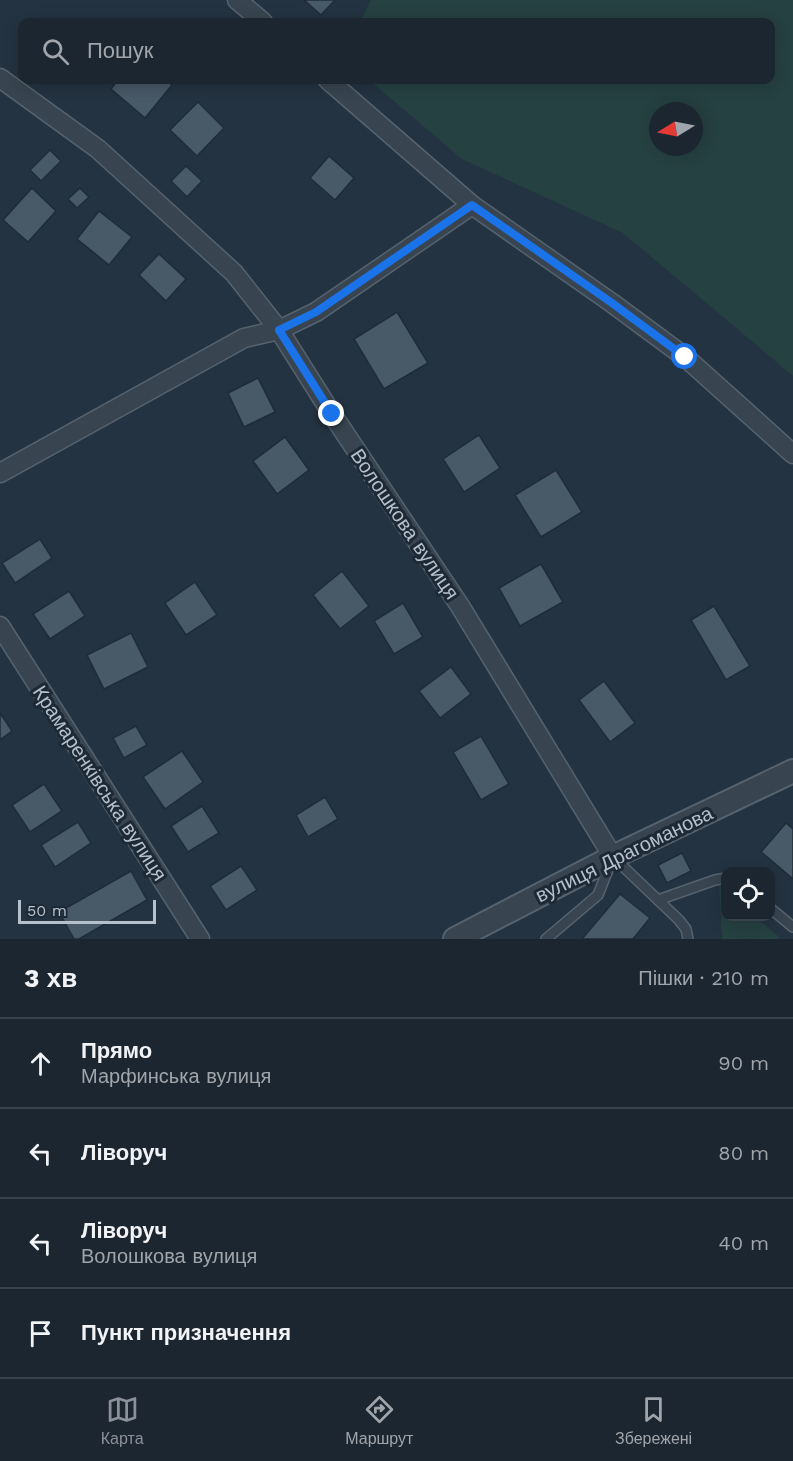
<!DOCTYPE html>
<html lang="uk">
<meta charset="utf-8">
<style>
:root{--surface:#1b2631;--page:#28323d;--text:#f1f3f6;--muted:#a0a5ab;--line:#39434d;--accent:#8c9099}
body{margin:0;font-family:"Work Sans",sans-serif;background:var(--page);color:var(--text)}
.controls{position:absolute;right:18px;bottom:18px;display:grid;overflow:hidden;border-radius:12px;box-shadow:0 3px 15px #0003}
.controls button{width:54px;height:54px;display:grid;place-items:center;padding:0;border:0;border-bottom:2px solid var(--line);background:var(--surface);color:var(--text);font:30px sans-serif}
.compass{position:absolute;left:649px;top:102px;width:54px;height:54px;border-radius:50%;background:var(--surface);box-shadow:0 3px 15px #0003;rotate:260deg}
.scale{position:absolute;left:18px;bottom:15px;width:138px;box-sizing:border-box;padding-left:6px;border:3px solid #b5c0cb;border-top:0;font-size:16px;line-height:21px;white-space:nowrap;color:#b5c0cb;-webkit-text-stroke:4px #1d2a36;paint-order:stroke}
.stop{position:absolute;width:18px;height:18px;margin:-14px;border:4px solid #1a73e8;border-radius:50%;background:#fff}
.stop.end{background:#1a73e8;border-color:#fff;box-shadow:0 2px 6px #0008}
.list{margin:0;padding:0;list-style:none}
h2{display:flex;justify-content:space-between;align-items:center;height:78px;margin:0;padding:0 24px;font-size:26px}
h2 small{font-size:20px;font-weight:400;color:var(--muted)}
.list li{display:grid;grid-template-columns:39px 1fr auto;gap:18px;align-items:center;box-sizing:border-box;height:90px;padding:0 24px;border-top:2px solid var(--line)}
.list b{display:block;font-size:22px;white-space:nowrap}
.list p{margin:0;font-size:20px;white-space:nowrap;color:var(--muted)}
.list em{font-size:20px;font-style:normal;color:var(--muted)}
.icon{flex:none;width:33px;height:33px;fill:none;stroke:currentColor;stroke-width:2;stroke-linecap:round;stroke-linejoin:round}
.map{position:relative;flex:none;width:793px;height:939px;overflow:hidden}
.search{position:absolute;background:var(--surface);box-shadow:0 3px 15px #0003;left:18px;right:18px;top:18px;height:66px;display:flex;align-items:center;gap:15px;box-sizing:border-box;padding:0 21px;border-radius:12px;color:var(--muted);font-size:22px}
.sheet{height:438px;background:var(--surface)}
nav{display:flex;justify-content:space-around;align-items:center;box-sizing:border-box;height:84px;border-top:2px solid var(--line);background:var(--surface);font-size:16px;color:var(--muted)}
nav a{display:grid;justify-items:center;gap:3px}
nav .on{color:var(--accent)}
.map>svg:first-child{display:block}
</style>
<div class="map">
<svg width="793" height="939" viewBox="0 0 793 939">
<rect width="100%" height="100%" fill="#243341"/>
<g fill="#264142" fill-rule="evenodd">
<path d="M 371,0 L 793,0 L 793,376 L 623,233 L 462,159 L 369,80 L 770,80 L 770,22 L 360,22 ZM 658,111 L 694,111 L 694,147 L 658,147 Z"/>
<path d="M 719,884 L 725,889 L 726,916 L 756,917 L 781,939 L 722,939 Z"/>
</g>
<g fill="#485967" stroke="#1f2c38" stroke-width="1.5">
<path d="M 304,0 L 335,0 L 321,15 Z"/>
<path d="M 118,80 L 165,80 L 172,85 L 145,118 L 111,89 Z"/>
<path d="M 198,102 L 224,128 L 197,156 L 170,130 Z"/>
<path d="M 50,150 L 61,161 L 41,181 L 30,170 Z"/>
<path d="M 329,156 L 354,178 L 335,200 L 310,178 Z"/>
<path d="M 186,166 L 202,181 L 187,197 L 171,181 Z"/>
<path d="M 32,188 L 56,211 L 28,242 L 3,220 Z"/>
<path d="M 80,188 L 89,197 L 77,208 L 68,199 Z"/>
<path d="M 99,211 L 132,237 L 109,265 L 77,239 Z"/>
<path d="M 159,254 L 186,279 L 166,301 L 139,275 Z"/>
<path d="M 397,312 L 428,363 L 384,389 L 354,339 Z"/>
<path d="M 258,378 L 275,412 L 244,427 L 228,393 Z"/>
<path d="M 479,435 L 500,468 L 464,492 L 443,459 Z"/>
<path d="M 285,437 L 309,470 L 277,494 L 253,461 Z"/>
<path d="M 556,470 L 582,512 L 541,537 L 515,495 Z"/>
<path d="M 40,539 L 52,558 L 15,583 L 2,563 Z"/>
<path d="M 541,564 L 563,602 L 520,626 L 499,588 Z"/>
<path d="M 342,571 L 369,606 L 340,629 L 313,595 Z"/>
<path d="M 195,582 L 217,615 L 186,635 L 165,603 Z"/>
<path d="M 69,591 L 85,616 L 50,639 L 33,614 Z"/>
<path d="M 403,603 L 423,637 L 394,654 L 374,621 Z"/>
<path d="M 714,606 L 750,666 L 726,680 L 691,620 Z"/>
<path d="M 131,633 L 148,667 L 104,689 L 87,655 Z"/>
<path d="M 451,667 L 471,694 L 440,718 L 419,691 Z"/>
<path d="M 604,681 L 635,723 L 610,742 L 579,700 Z"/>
<path d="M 0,713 L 12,731 L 0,740 Z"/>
<path d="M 136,726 L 147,745 L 124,758 L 113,738 Z"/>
<path d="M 481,736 L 509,784 L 481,800 L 453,752 Z"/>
<path d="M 182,751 L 203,782 L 165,809 L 143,777 Z"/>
<path d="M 44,784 L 62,811 L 30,832 L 12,805 Z"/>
<path d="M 325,797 L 338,819 L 308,837 L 296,815 Z"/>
<path d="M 202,806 L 219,833 L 188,852 L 171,826 Z"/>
<path d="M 78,822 L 91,843 L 55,867 L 41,845 Z"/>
<path d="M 786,823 L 793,829 L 793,879 L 761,852 Z"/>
<path d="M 682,853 L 691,871 L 667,883 L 658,865 Z"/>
<path d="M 241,866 L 257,890 L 226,910 L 210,886 Z"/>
<path d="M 131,871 L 147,900 L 79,939 L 74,939 L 59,912 Z"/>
<path d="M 620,894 L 650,918 L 633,939 L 582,939 Z"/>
</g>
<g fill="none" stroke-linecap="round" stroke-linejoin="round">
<g stroke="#56636e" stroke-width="12">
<g id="service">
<path d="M 658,900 L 715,880 L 726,878"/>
<path d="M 770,908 L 793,927"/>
<path d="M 546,939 L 598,895 L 613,857 L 679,920 L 686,929 L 688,939"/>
</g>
</g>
<g stroke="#56636e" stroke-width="21">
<g id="minor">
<path d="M 237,0 L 263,22"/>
<path d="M 0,78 L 98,149 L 234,273 L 279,330 L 332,414 L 460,606 L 613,857"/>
<path d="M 328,80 L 472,205 L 612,303 L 685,357 L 793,454"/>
<path d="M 0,473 L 244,338 L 279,330 L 316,312 L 472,205"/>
<path d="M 0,626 L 200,939"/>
</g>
</g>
<g stroke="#56636e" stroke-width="26">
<path id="tertiary" d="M 455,939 L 613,857 L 793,771"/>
</g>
<use href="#service" stroke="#384550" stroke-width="9"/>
<use href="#minor" stroke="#384550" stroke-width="18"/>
<use href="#tertiary" stroke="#384550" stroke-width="22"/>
</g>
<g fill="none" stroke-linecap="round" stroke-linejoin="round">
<path stroke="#1a73e8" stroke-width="8" d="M 332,414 L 279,330 L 316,312 L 472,205 L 612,303 L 685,357"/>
</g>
<g text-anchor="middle" stroke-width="6" stroke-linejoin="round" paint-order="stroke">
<g font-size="20" fill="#b5c0cb" stroke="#1d2a36">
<text transform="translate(405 524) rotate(56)" y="7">Волошкова вулиця</text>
<text transform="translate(100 783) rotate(57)" y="7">Крамаренківська вулиця</text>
<text transform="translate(624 854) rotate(-26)" y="7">вулиця Драгоманова</text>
</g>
</g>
</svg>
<div class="controls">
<button><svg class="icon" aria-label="locate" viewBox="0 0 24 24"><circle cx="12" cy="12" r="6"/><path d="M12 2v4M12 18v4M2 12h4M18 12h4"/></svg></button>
</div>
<svg class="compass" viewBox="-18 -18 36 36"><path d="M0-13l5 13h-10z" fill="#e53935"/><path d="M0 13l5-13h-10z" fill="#a0a5ab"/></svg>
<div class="scale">50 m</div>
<div class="stop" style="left:685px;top:357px"></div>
<div class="stop end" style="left:332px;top:414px"></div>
<div class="search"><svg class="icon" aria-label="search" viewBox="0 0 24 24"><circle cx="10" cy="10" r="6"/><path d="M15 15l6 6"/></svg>Пошук</div>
</div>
<section class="sheet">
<h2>3 хв<small>Пішки · 210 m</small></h2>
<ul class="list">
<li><svg class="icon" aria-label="ahead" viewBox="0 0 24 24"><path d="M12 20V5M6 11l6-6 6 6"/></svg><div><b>Прямо</b><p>Марфинська вулиця</p></div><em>90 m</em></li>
<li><svg class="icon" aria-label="left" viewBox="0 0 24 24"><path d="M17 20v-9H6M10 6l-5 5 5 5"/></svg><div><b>Ліворуч</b></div><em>80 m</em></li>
<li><svg class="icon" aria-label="left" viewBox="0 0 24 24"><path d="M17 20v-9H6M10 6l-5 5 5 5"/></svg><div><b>Ліворуч</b><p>Волошкова вулиця</p></div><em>40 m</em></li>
<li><svg class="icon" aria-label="arrive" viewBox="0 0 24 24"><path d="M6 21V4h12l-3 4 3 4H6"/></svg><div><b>Пункт призначення</b></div></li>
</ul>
</section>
<nav>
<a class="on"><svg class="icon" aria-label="map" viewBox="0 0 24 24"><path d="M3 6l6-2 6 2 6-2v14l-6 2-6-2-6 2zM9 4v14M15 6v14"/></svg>Карта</a>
<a><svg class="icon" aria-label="directions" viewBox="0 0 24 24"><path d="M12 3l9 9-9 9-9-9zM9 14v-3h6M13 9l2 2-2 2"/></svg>Маршрут</a>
<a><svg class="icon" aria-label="saved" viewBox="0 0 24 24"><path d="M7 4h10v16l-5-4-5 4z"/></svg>Збережені</a>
</nav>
